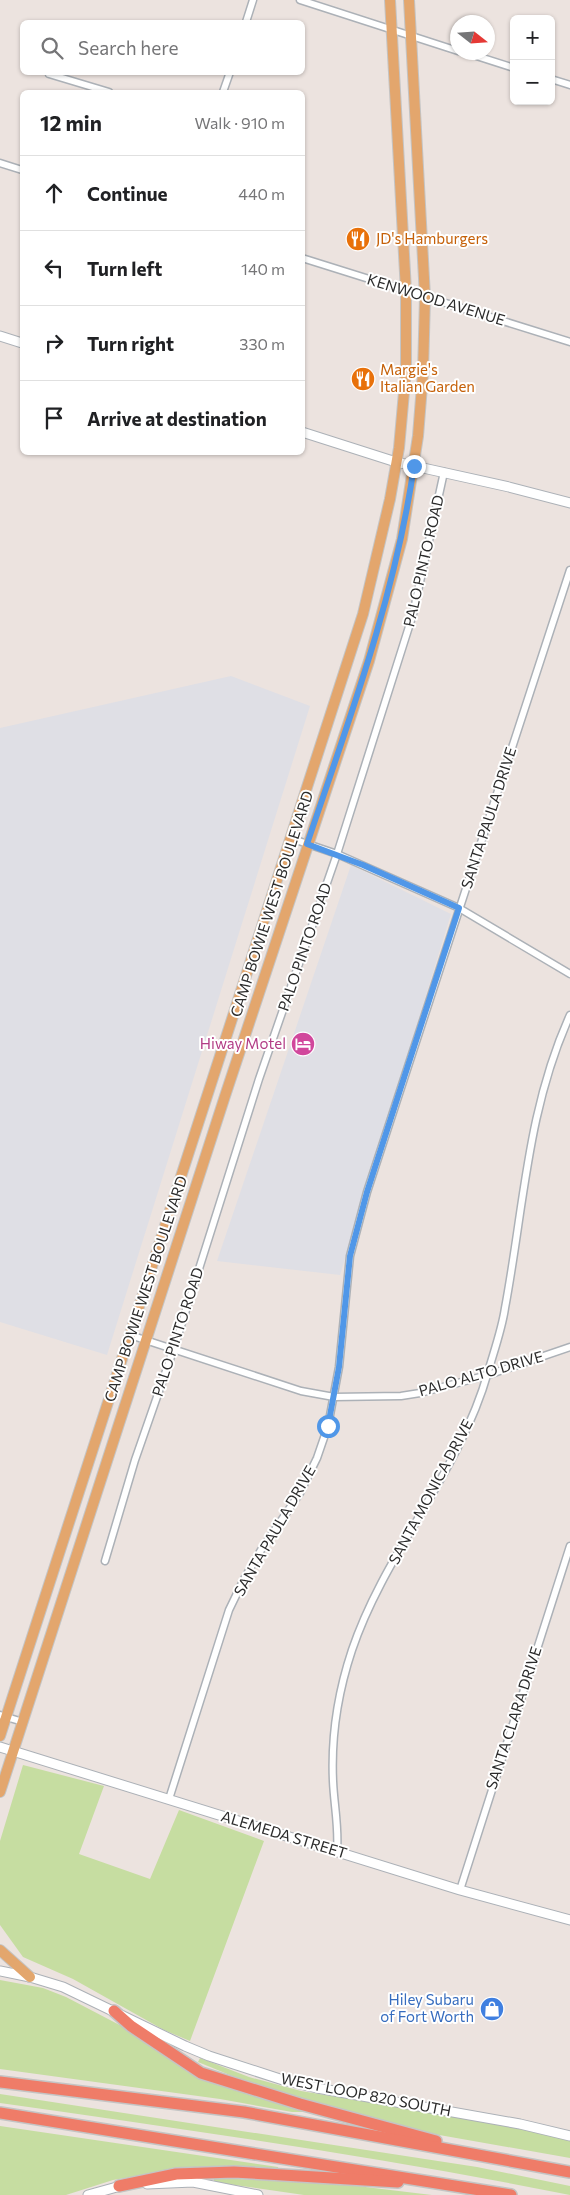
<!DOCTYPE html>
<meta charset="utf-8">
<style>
:root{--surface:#fff;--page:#f2f2f2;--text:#202124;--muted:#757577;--line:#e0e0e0}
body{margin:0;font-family:Commissioner,sans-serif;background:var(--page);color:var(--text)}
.controls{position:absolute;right:15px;top:15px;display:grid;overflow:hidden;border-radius:8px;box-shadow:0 1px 4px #0004}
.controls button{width:45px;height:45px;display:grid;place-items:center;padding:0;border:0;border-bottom:1px solid var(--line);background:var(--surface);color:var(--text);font:25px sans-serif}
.compass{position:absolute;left:450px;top:15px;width:45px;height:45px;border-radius:50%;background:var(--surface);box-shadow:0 1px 4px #0004;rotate:107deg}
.stop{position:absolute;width:15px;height:15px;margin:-11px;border:4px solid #5097e8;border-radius:50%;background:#fff}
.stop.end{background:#5097e8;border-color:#fff;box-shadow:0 1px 5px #0008}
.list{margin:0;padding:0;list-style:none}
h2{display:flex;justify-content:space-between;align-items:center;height:65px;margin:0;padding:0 20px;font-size:21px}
h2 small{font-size:16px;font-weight:400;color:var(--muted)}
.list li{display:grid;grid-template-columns:32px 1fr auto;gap:15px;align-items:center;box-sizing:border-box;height:75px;padding:0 20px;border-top:1px solid var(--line)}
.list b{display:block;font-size:19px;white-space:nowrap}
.list em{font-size:16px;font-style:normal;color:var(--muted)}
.icon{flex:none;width:28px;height:28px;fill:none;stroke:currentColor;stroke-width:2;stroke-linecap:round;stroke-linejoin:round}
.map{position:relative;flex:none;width:570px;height:2195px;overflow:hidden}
.search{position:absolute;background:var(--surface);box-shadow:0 1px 4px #0004;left:20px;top:20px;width:285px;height:55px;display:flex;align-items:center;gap:12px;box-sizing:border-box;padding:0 18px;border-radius:8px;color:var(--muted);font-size:19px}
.panel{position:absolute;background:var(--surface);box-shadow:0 1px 4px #0004;left:20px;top:90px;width:285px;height:365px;border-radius:8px}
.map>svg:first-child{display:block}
</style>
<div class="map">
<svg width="570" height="2195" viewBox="0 0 570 2195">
<rect width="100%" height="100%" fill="#ece3df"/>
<g fill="#dfdfe5">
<path d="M 231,676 L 310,706 L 107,1355 L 0,1322 L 0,728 Z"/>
<path d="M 351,865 L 451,914 L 340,1275 L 217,1261 Z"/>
</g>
<g fill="#c6dda1">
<path d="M 23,1765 L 104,1786 L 79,1854 L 150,1879 L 179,1810 L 264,1841 L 190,2041 L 164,2030 L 73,1979 L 23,1957 L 0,1925 L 0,1841 Z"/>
<path d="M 0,1980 L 43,1988 L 66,1997 L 133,2032 L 208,2082 L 311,2112 L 292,2112 L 220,2099 L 0,2069 Z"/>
<path d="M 200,2058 L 249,2077 L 301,2091 L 525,2128 L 570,2139 L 570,2158 L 428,2133 L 271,2092 L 198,2062 Z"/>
<path d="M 0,2094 L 477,2167 L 570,2186 L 570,2195 C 381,2157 190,2130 0,2103 Z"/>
<path d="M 0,2126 L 278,2167 L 279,2172 L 191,2167 L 113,2180 L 66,2195 L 0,2195 Z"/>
<path d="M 214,2178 L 332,2183 L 432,2195 L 304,2195 L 214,2182 Z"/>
</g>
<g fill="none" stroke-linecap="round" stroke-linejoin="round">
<g stroke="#acb1b7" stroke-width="9">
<g id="street">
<path d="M 300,0 L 458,51"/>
<path d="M 246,22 L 253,0"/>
<path d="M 464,52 L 514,68"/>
<path d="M 49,74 L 109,92"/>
<path d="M 551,79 L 570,85"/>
<path d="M 223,92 L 230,72"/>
<path d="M 0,163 L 22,170"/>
<path d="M 302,258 L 570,342"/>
<path d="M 290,838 L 337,854 L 459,908 L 570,974"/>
<path d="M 130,1335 L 301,1391 L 334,1397 L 401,1396 L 420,1393 L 488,1375 L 570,1347"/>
<path d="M 105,1561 L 135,1460 L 174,1348 L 259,1079 L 337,854 L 413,614 L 444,472"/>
<path d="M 0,1715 L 23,1722"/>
<path d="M 169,1799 L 229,1610 L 244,1579 L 261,1550 L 300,1493 L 317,1458 L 328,1426 L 339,1367 L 350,1256 L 367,1192 L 570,570"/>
<path d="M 337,1851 C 339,1827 334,1805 333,1781 C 331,1737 338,1692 352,1650 C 385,1552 460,1472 488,1372 C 494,1351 502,1329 505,1308 C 524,1207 527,1110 570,1015"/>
<path d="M 460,1890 L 570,1546"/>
</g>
</g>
<g stroke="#acb1b7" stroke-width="11">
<g id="secondary">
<path d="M 0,336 L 22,343"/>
<path d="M 302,432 L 396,462 L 509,487 L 570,503"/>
<path d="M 0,1747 L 460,1890 L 570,1920"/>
<path d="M 0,1971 L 30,1977 L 63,1987 L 185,2046 L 209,2056 L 283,2080 L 317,2088 L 520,2124 L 570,2136"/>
<path d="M 147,2184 L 193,2182 L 258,2195"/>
<path d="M 88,2195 L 124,2185"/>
</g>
</g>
<g stroke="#c4c4c4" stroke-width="12">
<g id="primary">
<path d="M 0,1736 L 363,614 L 390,499 L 399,448 L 406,370 L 406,291 L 390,0"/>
<path d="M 0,1792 L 225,1096 L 369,661 L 402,539 L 418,436 L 423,373 L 425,297 L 409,0"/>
<path d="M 0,1950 L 30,1977"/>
</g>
</g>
<g stroke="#c4c4c4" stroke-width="14">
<g id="highway">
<path d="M 114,2011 L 131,2026 L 201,2073 L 300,2104 L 436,2141"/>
<path d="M 0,2082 L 244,2112 L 570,2172"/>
<path d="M 0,2113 L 511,2195"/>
<path d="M 119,2186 L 176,2174 L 234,2172 L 398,2182"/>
</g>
</g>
<use href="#street" stroke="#fff" stroke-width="6"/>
<use href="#secondary" stroke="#fff" stroke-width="9"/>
<use href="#primary" stroke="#e3a66d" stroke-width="10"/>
<use href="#highway" stroke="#ef7c68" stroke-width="11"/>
</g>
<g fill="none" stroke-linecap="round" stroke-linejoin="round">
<path stroke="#5097e8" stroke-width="6" d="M 328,1426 L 339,1367 L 350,1256 L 367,1192 L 459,908 L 363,865 L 307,844 C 349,720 395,597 414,466"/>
</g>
<defs>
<g id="restaurant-disc" transform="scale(1.25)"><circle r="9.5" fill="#e8710a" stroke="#fff"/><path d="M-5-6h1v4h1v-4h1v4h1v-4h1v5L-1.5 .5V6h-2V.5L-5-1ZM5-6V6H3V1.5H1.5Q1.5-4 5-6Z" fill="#fff"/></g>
<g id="hotel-disc" transform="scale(1.25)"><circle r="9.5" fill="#d1479c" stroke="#fff"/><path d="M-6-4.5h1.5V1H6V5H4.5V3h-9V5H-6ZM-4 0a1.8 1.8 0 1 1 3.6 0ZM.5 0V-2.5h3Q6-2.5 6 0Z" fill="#fff"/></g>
<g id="shop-disc" transform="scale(1.25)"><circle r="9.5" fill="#3f7fe0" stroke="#fff"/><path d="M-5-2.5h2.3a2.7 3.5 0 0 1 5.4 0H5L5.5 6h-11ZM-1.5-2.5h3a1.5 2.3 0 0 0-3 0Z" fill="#fff"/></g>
</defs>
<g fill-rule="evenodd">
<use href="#restaurant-disc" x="358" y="239"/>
<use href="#restaurant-disc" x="363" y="379"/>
<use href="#hotel-disc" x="303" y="1044"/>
<use href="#shop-disc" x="492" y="2009"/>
</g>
<g text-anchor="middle" stroke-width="4" stroke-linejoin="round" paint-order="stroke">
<g font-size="15" fill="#c56008" stroke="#fff" text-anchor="start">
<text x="376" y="244">JD's Hamburgers</text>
<text x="380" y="375">Margie's<tspan x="380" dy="17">Italian Garden</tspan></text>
</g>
<g font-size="15" fill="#2c2c2c" stroke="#fff">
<text transform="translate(436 300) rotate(17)" y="5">KENWOOD AVENUE</text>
<text transform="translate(424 561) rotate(-77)" y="5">PALO PINTO ROAD</text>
<text transform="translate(489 818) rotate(-72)" y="5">SANTA PAULA DRIVE</text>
<text transform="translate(272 904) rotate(-72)" y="5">CAMP BOWIE WEST BOULEVARD</text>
<text transform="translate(305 947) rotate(-71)" y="5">PALO PINTO ROAD</text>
<text transform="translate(146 1289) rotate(-72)" y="5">CAMP BOWIE WEST BOULEVARD</text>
<text transform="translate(178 1332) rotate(-72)" y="5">PALO PINTO ROAD</text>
<text transform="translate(481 1374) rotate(-16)" y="5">PALO ALTO DRIVE</text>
<text transform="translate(431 1492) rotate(-62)" y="5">SANTA MONICA DRIVE</text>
<text transform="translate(275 1531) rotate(-60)" y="5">SANTA PAULA DRIVE</text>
<text transform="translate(514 1718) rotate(-72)" y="5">SANTA CLARA DRIVE</text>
<text transform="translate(284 1835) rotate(17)" y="5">ALEMEDA STREET</text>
<text transform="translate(366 2095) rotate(11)" y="5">WEST LOOP 820 SOUTH</text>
</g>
<g font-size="15" fill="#b23c85" stroke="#fff" text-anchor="end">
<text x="286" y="1049">Hiway Motel</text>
</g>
<g font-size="15" fill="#366cbe" stroke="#fff" text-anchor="end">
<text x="474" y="2005">Hiley Subaru<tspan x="474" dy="17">of Fort Worth</tspan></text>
</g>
</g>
</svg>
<div class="controls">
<button>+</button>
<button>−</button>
</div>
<svg class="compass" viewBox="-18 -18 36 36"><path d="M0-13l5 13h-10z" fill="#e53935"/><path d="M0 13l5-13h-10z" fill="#757577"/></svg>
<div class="stop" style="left:328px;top:1426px"></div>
<div class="stop end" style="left:414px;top:466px"></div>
<div class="search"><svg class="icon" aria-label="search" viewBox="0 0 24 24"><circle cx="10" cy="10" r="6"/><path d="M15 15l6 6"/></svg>Search here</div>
<section class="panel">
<h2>12 min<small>Walk · 910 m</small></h2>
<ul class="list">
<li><svg class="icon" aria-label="ahead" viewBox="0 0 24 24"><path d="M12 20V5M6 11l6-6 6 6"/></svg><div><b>Continue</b></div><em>440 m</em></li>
<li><svg class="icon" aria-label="left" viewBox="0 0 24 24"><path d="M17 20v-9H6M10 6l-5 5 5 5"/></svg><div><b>Turn left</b></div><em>140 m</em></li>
<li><svg class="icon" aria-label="right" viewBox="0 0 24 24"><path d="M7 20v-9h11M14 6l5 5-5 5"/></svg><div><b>Turn right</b></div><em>330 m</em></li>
<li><svg class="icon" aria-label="arrive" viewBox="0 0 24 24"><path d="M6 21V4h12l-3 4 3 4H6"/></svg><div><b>Arrive at destination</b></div></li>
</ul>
</section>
</div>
